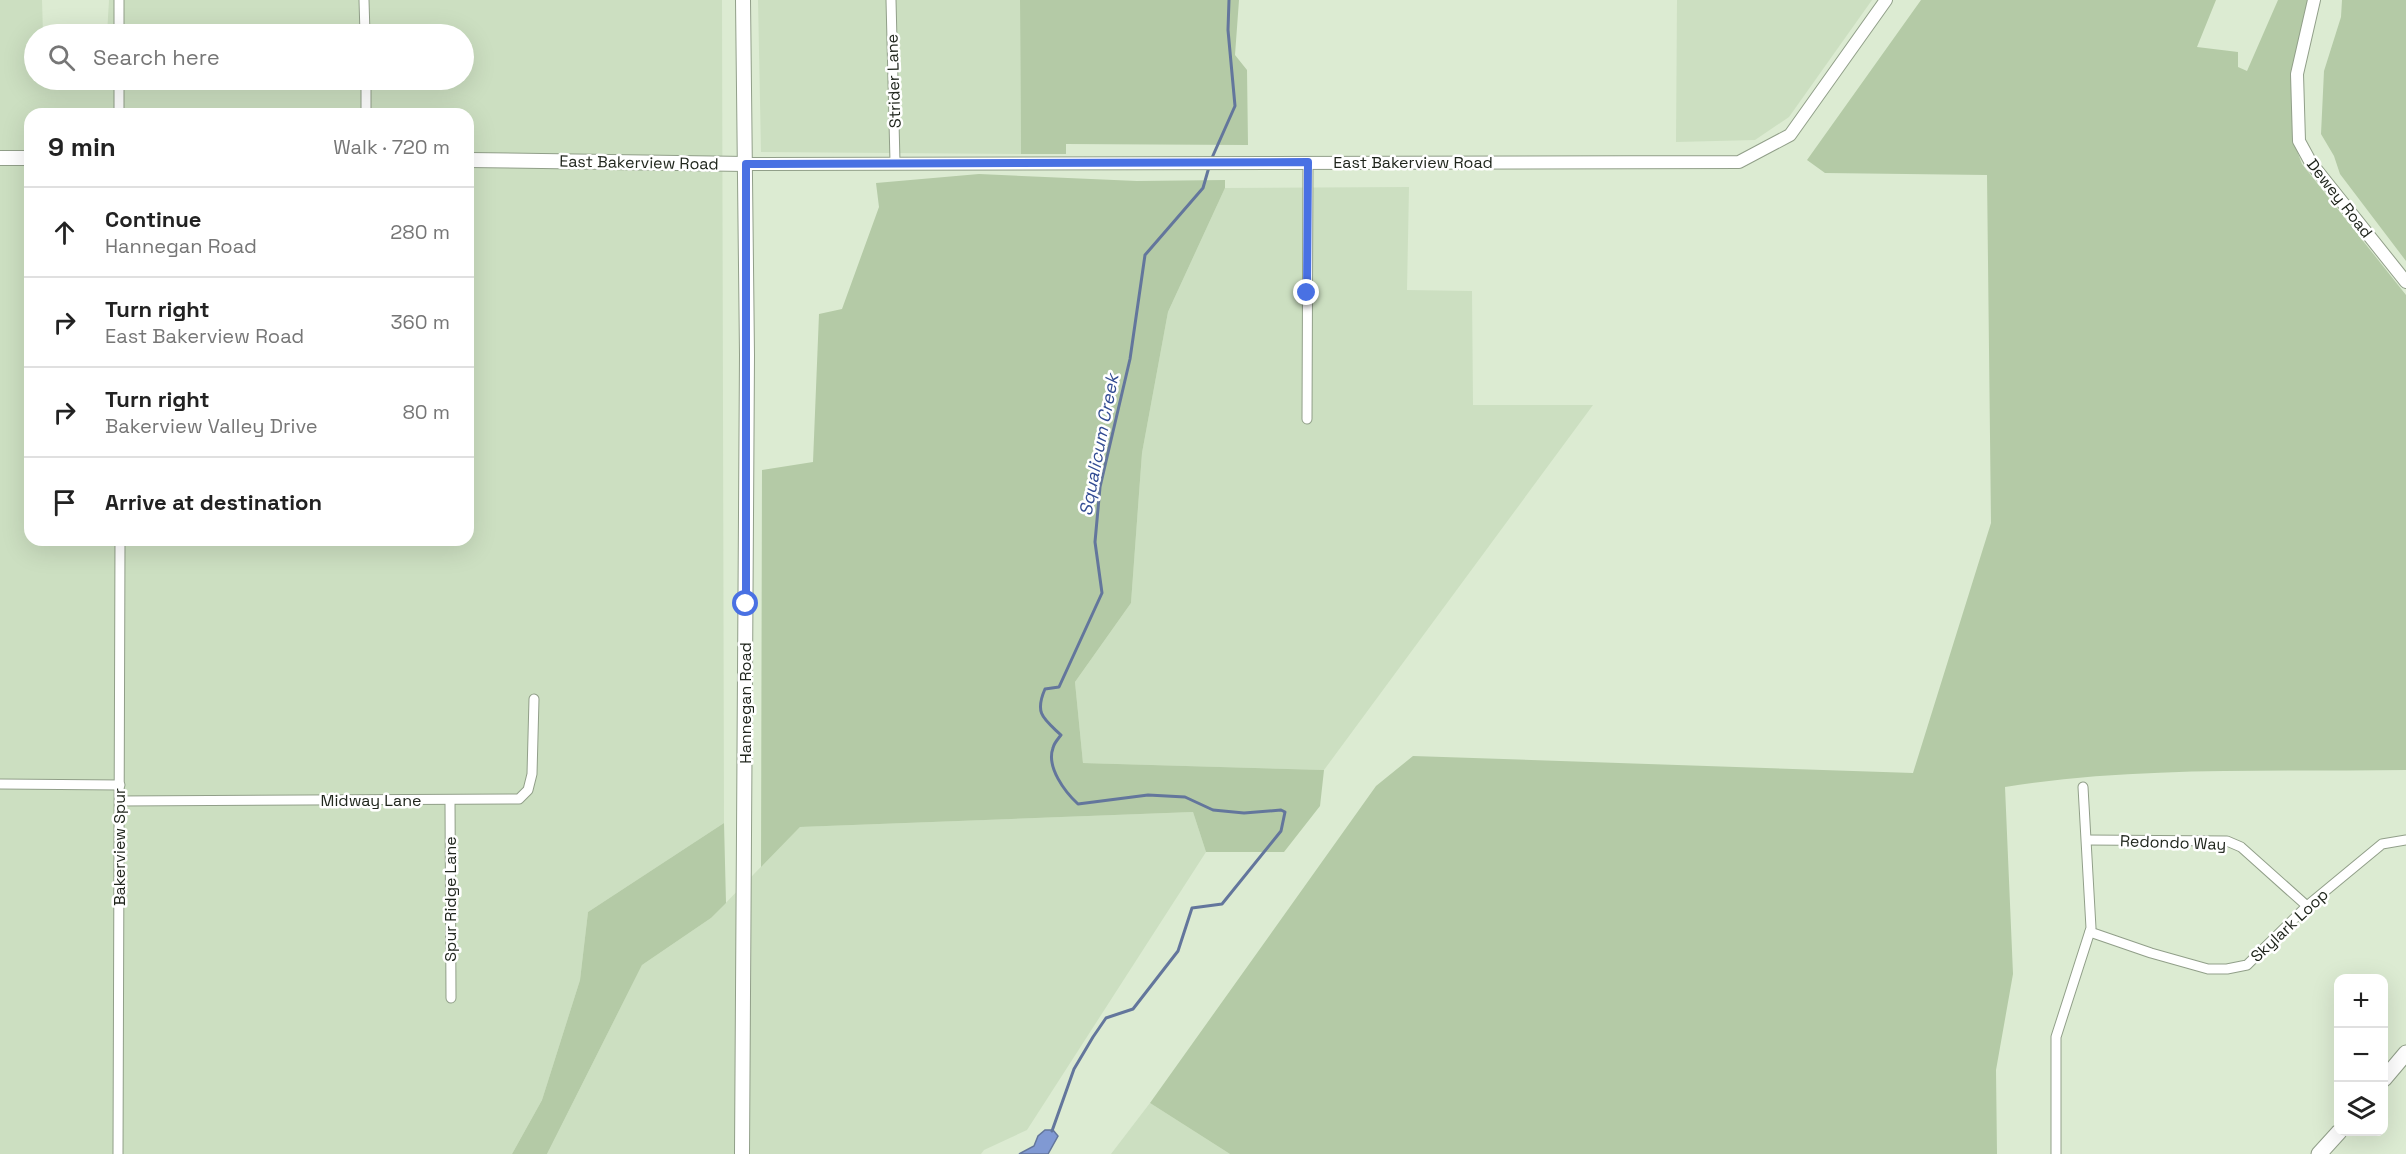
<!DOCTYPE html>
<meta charset="utf-8">
<style>
:root{--surface:#fff;--page:#f6f6f6;--text:#222;--muted:#767676;--line:#e0e0e0}
body{margin:0;font-family:"Space Grotesk",sans-serif;background:var(--page);color:var(--text)}
.controls{position:absolute;right:18px;bottom:18px;display:grid;overflow:hidden;border-radius:12px;box-shadow:0 6px 24px #0002}
.controls button{width:54px;height:54px;display:grid;place-items:center;padding:0;border:0;border-bottom:2px solid var(--line);background:var(--surface);color:var(--text);font:30px sans-serif}
.stop{position:absolute;width:18px;height:18px;margin:-14px;border:4px solid #4971e3;border-radius:50%;background:#fff}
.stop.end{background:#4971e3;border-color:#fff;box-shadow:0 2px 6px #0008}
.list{margin:0;padding:0;list-style:none}
h2{display:flex;justify-content:space-between;align-items:center;height:78px;margin:0;padding:0 24px;font-size:26px}
h2 small{font-size:20px;font-weight:400;color:var(--muted)}
.list li{display:grid;grid-template-columns:39px 1fr auto;gap:18px;align-items:center;box-sizing:border-box;height:90px;padding:0 24px;border-top:2px solid var(--line)}
.list b{display:block;font-size:22px;white-space:nowrap}
.list p{margin:0;font-size:20px;white-space:nowrap;color:var(--muted)}
.list em{font-size:20px;font-style:normal;color:var(--muted)}
.icon{flex:none;width:33px;height:33px;fill:none;stroke:currentColor;stroke-width:2;stroke-linecap:round;stroke-linejoin:round}
.map{position:relative;flex:none;width:2406px;height:1154px;overflow:hidden}
.search{position:absolute;background:var(--surface);box-shadow:0 6px 24px #0002;left:24px;top:24px;width:450px;height:66px;display:flex;align-items:center;gap:15px;box-sizing:border-box;padding:0 21px;border-radius:33px;color:var(--muted);font-size:22px}
.panel{position:absolute;background:var(--surface);box-shadow:0 6px 24px #0002;left:24px;top:108px;width:450px;height:438px;border-radius:18px}
.map>svg:first-child{display:block}
</style>
<div class="map">
<svg width="2406" height="1154" viewBox="0 0 2406 1154">
<rect width="100%" height="100%" fill="#dcebd2"/>
<g fill="#ccdfc1" fill-rule="evenodd">
<path d="M 0,0 L 42,0 L 43,34 L 34,34 L 34,80 L 464,80 L 464,34 L 107,34 L 109,0 L 722,0 L 724,823 L 588,912 L 580,980 L 542,1100 L 512,1154 L 0,1154 ZM 30,114 L 468,114 L 468,540 L 30,540 Z"/>
<path d="M 758,0 L 1020,0 L 1021,154 L 761,152 Z"/>
<path d="M 1677,0 L 1872,0 L 1789,117 L 1755,140 L 1676,142 Z"/>
<path d="M 1409,187 L 1407,290 L 1472,291 L 1473,405 L 1593,405 L 1324,770 L 1083,763 L 1075,682 L 1131,603 L 1142,453 L 1168,312 L 1225,188 Z"/>
<path d="M 1193,812 L 1206,852 L 1027,1130 L 984,1150 L 981,1154 L 547,1154 L 642,965 L 711,918 L 800,827 Z"/>
<path d="M 1150,1103 L 1230,1154 L 1111,1154 Z"/>
</g>
<g fill="#b4caa6">
<path d="M 1020,0 L 1239,0 L 1235,55 L 1247,70 L 1248,145 L 1066,144 L 1066,154 L 1021,154 Z"/>
<path d="M 1921,0 L 2216,0 L 2197,47 L 2238,52 L 2238,67 L 2247,71 L 2278,0 L 2309,0 L 2291,74 L 2293,140 L 2302,164 L 2406,295 L 2406,770 C 2273,772 2137,766 2005,787 L 2013,974 L 1996,1070 L 1997,1154 L 1230,1154 L 1150,1103 L 1376,786 L 1413,756 L 1913,773 L 1991,523 L 1987,175 L 1825,173 L 1807,160 Z"/>
<path d="M 2342,0 L 2406,0 L 2406,261 L 2340,174 L 2334,156 L 2321,134 L 2324,71 L 2341,17 Z"/>
<path d="M 979,174 L 1137,181 L 1225,180 L 1225,188 L 1168,312 L 1142,453 L 1131,603 L 1075,682 L 1083,763 L 1324,770 L 1320,806 L 1284,852 L 1206,852 L 1193,812 L 800,827 L 761,867 L 762,470 L 813,462 L 819,314 L 842,309 L 879,207 L 876,183 Z"/>
<path d="M 724,823 L 726,903 L 711,918 L 642,965 L 547,1154 L 512,1154 L 542,1100 L 580,980 L 588,912 Z"/>
</g>
<path fill="#8099d3" stroke="#63769c" stroke-width="1.5" d="M 1045,1130 L 1053,1130 L 1058,1136 L 1048,1154 L 1019,1154 L 1034,1146 L 1038,1136 Z"/>
<g fill="none" stroke-linecap="round" stroke-linejoin="round">
<g stroke="#63769c" stroke-width="3">
<path d="M 1211,160 L 1235,106 L 1228,30 L 1229,0"/>
<path d="M 1052,1131 L 1074,1069 L 1093,1037 L 1106,1018 L 1133,1009 L 1178,951 L 1192,908 L 1222,904 L 1281,831 L 1285,812 L 1281,810 L 1244,813 L 1213,810 L 1185,797 L 1148,795 L 1078,804 C 1065,792 1046,767 1053,748 C 1054,743 1058,739 1061,735 C 1044,719 1034,714 1045,689 L 1059,687 L 1102,593 L 1095,542 L 1100,487 L 1130,359 L 1145,255 L 1203,188 L 1209,167"/>
</g>
<g stroke="#919f89" stroke-width="11">
<g id="minor">
<path d="M 119,0 L 119,34"/>
<path d="M 364,0 L 365,34"/>
<path d="M 891,0 L 895,162"/>
<path d="M 119,80 L 119,114"/>
<path d="M 366,80 L 366,114"/>
<path d="M 1307,419 L 1308,162"/>
<path d="M 0,784 L 120,785"/>
<path d="M 120,801 L 519,799 L 528,790 L 532,774 L 534,699"/>
<path d="M 450,801 L 451,998"/>
<path d="M 2087,840 L 2227,841 L 2241,847 L 2307,906"/>
<path d="M 2090,932 L 2151,953 L 2208,969 L 2227,969 L 2247,965 L 2307,906 L 2382,844 L 2406,840"/>
<path d="M 118,1154 L 120,540"/>
<path d="M 2056,1154 L 2056,1037 L 2091,928 L 2083,787"/>
</g>
</g>
<g stroke="#919f89" stroke-width="14">
<g id="tertiary">
<path d="M 2314,0 L 2297,74 L 2299,141 L 2311,163 L 2406,282"/>
<path d="M 746,164 L 1739,162 L 1790,135 L 1886,0"/>
</g>
</g>
<g stroke="#919f89" stroke-width="16">
<g id="secondary">
<path d="M 0,158 L 30,158"/>
<path d="M 468,160 L 746,164"/>
<path d="M 742,1154 L 747,355 L 743,0"/>
</g>
</g>
<g stroke="#919f89" stroke-width="17">
<g id="primary">
<path d="M 2384,1079 L 2406,1053"/>
<path d="M 2319,1154 L 2339,1132"/>
</g>
</g>
<use href="#minor" stroke="#fff" stroke-width="9"/>
<use href="#tertiary" stroke="#fff" stroke-width="12"/>
<use href="#secondary" stroke="#fff" stroke-width="14"/>
<use href="#primary" stroke="#fff" stroke-width="15"/>
</g>
<g fill="none" stroke-linecap="round" stroke-linejoin="round">
<path stroke="#4971e3" stroke-width="8" d="M 746,604 L 746,164 L 1308,162 L 1307,293"/>
</g>
<g text-anchor="middle" stroke-width="5" stroke-linejoin="round" paint-order="stroke">
<g font-size="16" fill="#20261d" stroke="#fff">
<text transform="translate(893 81) rotate(-92)" y="6">Strider Lane</text>
<text transform="translate(639 162) rotate(1)" y="6">East Bakerview Road</text>
<text x="1413" y="168">East Bakerview Road</text>
<text transform="translate(2340 198) rotate(52)" y="6">Dewey Road</text>
<text transform="translate(745 703) rotate(-90)" y="6">Hannegan Road</text>
<text x="371" y="806">Midway Lane</text>
<text transform="translate(2173 842) rotate(2)" y="6">Redondo Way</text>
<text transform="translate(119 847) rotate(-90)" y="6">Bakerview Spur</text>
<text transform="translate(450 899) rotate(-90)" y="6">Spur Ridge Lane</text>
<text transform="translate(2289 925) rotate(-43)" y="6">Skylark Loop</text>
</g>
<g font-size="18" font-style="italic" fill="#324c93" stroke="#fff">
<text transform="translate(1099 445) rotate(-79)" y="6">Squalicum Creek</text>
</g>
</g>
</svg>
<div class="controls">
<button>+</button>
<button>−</button>
<button><svg class="icon" aria-label="layers" viewBox="0 0 24 24"><path d="M12 4l9 5-9 5-9-5zM3 14l9 5 9-5"/></svg></button>
</div>
<div class="stop" style="left:746px;top:604px"></div>
<div class="stop end" style="left:1307px;top:293px"></div>
<div class="search"><svg class="icon" aria-label="search" viewBox="0 0 24 24"><circle cx="10" cy="10" r="6"/><path d="M15 15l6 6"/></svg>Search here</div>
<section class="panel">
<h2>9 min<small>Walk · 720 m</small></h2>
<ul class="list">
<li><svg class="icon" aria-label="ahead" viewBox="0 0 24 24"><path d="M12 20V5M6 11l6-6 6 6"/></svg><div><b>Continue</b><p>Hannegan Road</p></div><em>280 m</em></li>
<li><svg class="icon" aria-label="right" viewBox="0 0 24 24"><path d="M7 20v-9h11M14 6l5 5-5 5"/></svg><div><b>Turn right</b><p>East Bakerview Road</p></div><em>360 m</em></li>
<li><svg class="icon" aria-label="right" viewBox="0 0 24 24"><path d="M7 20v-9h11M14 6l5 5-5 5"/></svg><div><b>Turn right</b><p>Bakerview Valley Drive</p></div><em>80 m</em></li>
<li><svg class="icon" aria-label="arrive" viewBox="0 0 24 24"><path d="M6 21V4h12l-3 4 3 4H6"/></svg><div><b>Arrive at destination</b></div></li>
</ul>
</section>
</div>
